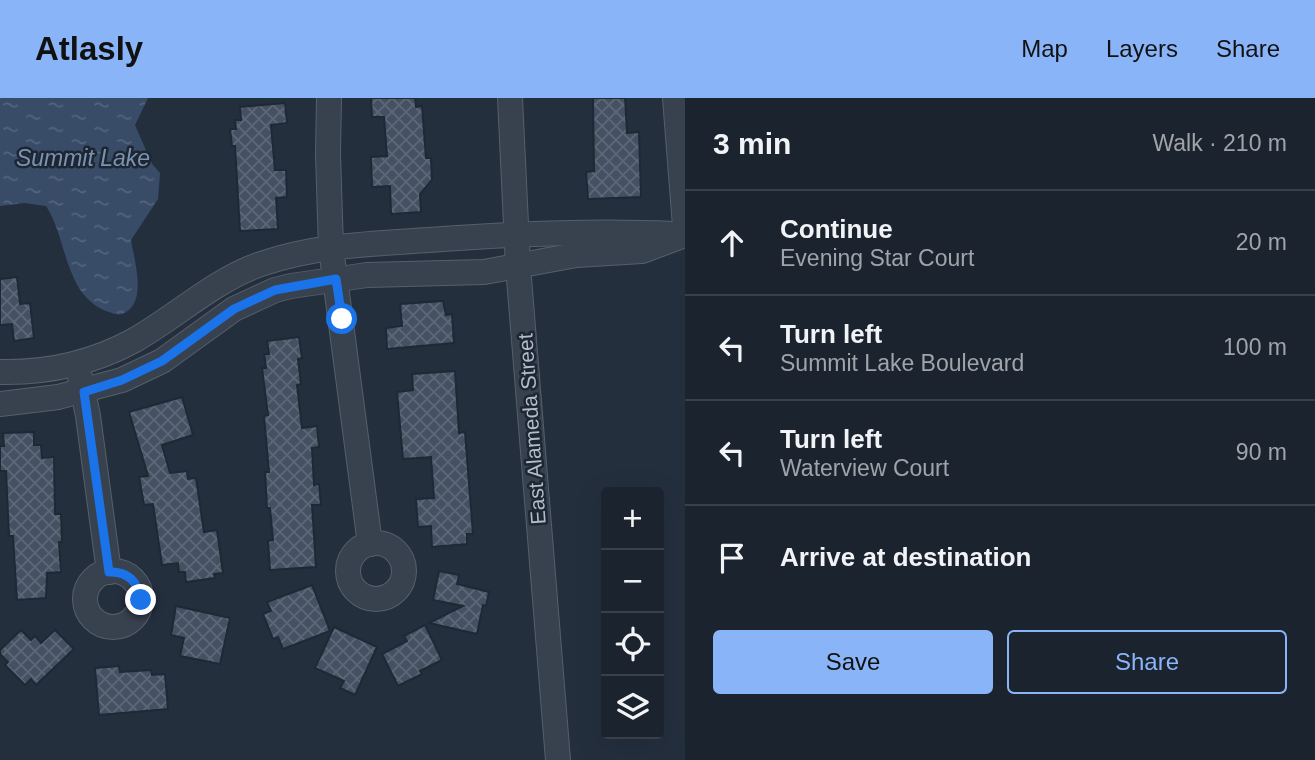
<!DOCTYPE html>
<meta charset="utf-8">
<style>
:root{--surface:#1b232e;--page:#242b36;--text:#f1f3f6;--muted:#a0a4aa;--line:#39404a;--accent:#8ab4f8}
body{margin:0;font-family:Helvetica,sans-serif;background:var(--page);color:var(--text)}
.controls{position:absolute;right:21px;bottom:21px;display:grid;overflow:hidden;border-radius:7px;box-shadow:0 7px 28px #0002}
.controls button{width:63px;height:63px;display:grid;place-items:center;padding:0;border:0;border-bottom:2px solid var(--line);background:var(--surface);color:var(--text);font:35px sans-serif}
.stop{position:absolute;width:21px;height:21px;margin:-16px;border:5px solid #1a73e8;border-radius:50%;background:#fff}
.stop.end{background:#1a73e8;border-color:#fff;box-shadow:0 2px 7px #0008}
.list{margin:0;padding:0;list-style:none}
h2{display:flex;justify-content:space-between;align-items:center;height:91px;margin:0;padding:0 28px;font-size:30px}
h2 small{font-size:23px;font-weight:400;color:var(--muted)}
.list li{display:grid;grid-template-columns:46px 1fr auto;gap:21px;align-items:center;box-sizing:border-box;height:105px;padding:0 28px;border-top:2px solid var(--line)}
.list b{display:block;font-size:26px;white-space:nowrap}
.list p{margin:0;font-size:23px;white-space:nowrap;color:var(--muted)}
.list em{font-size:23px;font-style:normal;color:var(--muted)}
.actions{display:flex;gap:14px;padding:21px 28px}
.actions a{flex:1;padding:16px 0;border:2px solid var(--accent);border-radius:7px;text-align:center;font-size:24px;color:var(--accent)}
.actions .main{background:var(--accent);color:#111}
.icon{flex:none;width:38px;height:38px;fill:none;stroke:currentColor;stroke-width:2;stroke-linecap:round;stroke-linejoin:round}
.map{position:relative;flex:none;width:685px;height:662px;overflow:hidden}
header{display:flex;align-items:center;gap:42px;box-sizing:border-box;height:98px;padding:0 35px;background:var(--accent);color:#111}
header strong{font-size:33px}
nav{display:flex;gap:38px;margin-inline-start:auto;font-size:24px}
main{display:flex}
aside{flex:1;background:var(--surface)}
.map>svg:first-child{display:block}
</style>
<header>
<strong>Atlasly</strong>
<nav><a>Map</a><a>Layers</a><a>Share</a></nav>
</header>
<main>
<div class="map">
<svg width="685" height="662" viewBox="0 0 685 662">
<defs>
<pattern id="water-ripples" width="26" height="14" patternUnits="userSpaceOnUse" patternTransform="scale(1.75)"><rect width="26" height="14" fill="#394c67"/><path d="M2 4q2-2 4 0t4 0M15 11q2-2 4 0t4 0" fill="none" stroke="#53647b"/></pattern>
<pattern id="building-cross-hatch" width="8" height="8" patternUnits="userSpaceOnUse" patternTransform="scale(1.75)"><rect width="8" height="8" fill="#455162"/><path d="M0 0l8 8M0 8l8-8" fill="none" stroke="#5d6877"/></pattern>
</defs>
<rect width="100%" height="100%" fill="#242f3e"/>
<path fill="url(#water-ripples)" d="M 0,0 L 148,0 L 135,27 L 152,66 L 160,75 L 158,101 L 131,142 C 134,162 147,201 126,214 C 119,219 113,215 106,213 C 64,196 67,139 46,108 L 24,105 L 0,108 Z"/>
<g fill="url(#building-cross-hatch)" stroke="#1f2835" stroke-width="2">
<path d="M 371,0 L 415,0 L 416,9 L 422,8 L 426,60 L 431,60 L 432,82 L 420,96 L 421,114 L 391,116 L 390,88 L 372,89 L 371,59 L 387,58 L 384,19 L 372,19 Z"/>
<path d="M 593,0 L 625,0 L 627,35 L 639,34 L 641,99 L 588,101 L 586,74 L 594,73 Z"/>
<path d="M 285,5 L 287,25 L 271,27 L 275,72 L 286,72 L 287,99 L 276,100 L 278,131 L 240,133 L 235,48 L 232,48 L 230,31 L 236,31 L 235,22 L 241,22 L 240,9 Z"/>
<path d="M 17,179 L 20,206 L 30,205 L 34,240 L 14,243 L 12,226 L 0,227 L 0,181 Z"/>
<path d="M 443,203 L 446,217 L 452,216 L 454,245 L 387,251 L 386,230 L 402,228 L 400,206 Z"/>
<path d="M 299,239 L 302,260 L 298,261 L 301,286 L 297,287 L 302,330 L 317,328 L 319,349 L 312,350 L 314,387 L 319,386 L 321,407 L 312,407 L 316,469 L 270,472 L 268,443 L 273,442 L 270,410 L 267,410 L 265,374 L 269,374 L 264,318 L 268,317 L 262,270 L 266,270 L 264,256 L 269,256 L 267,243 Z"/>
<path d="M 455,273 L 459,335 L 465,334 L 473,436 L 467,436 L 467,446 L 432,449 L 431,428 L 418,429 L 416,401 L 434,400 L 431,359 L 403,361 L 397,294 L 413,292 L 412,276 Z"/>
<path d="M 182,299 L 193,337 L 162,347 L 170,375 L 187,373 L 188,381 L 196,380 L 204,434 L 217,432 L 223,475 L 214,476 L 215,480 L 186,484 L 185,474 L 179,474 L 178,465 L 162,467 L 153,406 L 144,407 L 139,379 L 148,378 L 129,314 Z"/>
<path d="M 34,334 L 34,347 L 41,347 L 42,360 L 54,359 L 55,416 L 61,416 L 62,444 L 59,444 L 61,474 L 47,475 L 46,500 L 17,502 L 13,438 L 9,438 L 6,373 L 0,373 L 0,348 L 4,348 L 3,335 Z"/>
<path d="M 439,473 L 459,477 L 457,486 L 489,494 L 486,508 L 483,507 L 477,536 L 429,525 L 463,508 L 433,502 Z"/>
<path d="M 312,487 L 330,533 L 283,551 L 278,539 L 273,541 L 263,516 L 271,513 L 267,504 Z"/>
<path d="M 176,508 L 230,520 L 220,566 L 180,558 L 184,540 L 171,537 Z"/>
<path d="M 425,527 L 442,562 L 420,573 L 422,576 L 398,588 L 382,556 L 407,543 L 404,538 Z"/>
<path d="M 334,529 L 377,549 L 355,597 L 340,590 L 344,583 L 315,570 Z"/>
<path d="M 21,532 L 31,542 L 35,538 L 41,545 L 55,532 L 74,551 L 36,587 L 31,581 L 25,587 L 5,567 L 8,564 L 0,556 L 0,552 Z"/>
<path d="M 119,568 L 120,574 L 151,572 L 152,577 L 165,576 L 168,611 L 99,617 L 95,570 Z"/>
</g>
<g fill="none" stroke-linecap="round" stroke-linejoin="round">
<g stroke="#565f6c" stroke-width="26">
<g id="minor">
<path d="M 329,0 L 328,56 L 331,150 L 370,446"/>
<path d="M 510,0 L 518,168 L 558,662"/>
<path d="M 675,0 L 685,128"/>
<path d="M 0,274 C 46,275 92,265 133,243 C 176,219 214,182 261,166 C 317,147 370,146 429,142 C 510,136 592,132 673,136"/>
<path d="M 80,279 L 88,318 L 109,474"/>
<path d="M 0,306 L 58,299 L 122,282 L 162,263 L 234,211 L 275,192 L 291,188 L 367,177 L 484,174 L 576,157 L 642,153 L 685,137"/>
<circle cx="376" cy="473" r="28"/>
<circle cx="113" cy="501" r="28"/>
</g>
</g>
<use href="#minor" stroke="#38414e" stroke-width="24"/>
</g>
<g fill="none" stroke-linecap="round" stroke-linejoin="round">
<path stroke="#1a73e8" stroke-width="9" d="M 141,502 C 138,484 128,473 109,474 L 84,294 L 122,282 L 162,263 L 234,211 L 275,192 L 336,181 L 342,221"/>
</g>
<g text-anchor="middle" stroke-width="5" stroke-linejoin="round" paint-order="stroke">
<g font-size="21" fill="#b4bcc9" stroke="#1d2633">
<text transform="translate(532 331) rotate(-94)" y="7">East Alameda Street</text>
</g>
<g font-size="23" font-style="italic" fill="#7c92b1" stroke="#1d2633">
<text x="83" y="68">Summit Lake</text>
</g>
</g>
</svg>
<div class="controls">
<button>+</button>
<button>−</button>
<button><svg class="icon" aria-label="locate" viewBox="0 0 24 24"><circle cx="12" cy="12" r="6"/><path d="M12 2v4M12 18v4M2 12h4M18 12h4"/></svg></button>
<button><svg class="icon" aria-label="layers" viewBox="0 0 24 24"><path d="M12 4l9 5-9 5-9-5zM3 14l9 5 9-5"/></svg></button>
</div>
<div class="stop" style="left:342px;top:221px"></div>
<div class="stop end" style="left:141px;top:502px"></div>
</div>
<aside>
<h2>3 min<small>Walk · 210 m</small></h2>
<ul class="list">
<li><svg class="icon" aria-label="ahead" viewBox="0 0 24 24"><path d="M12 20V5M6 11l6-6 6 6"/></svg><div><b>Continue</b><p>Evening Star Court</p></div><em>20 m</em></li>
<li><svg class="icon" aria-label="left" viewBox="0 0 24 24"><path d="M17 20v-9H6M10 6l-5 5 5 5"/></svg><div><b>Turn left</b><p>Summit Lake Boulevard</p></div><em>100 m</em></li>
<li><svg class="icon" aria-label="left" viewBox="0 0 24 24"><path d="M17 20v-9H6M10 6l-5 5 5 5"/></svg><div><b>Turn left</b><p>Waterview Court</p></div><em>90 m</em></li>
<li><svg class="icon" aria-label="arrive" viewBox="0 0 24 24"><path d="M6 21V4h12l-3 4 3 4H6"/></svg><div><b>Arrive at destination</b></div></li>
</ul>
<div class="actions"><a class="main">Save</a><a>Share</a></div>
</aside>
</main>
